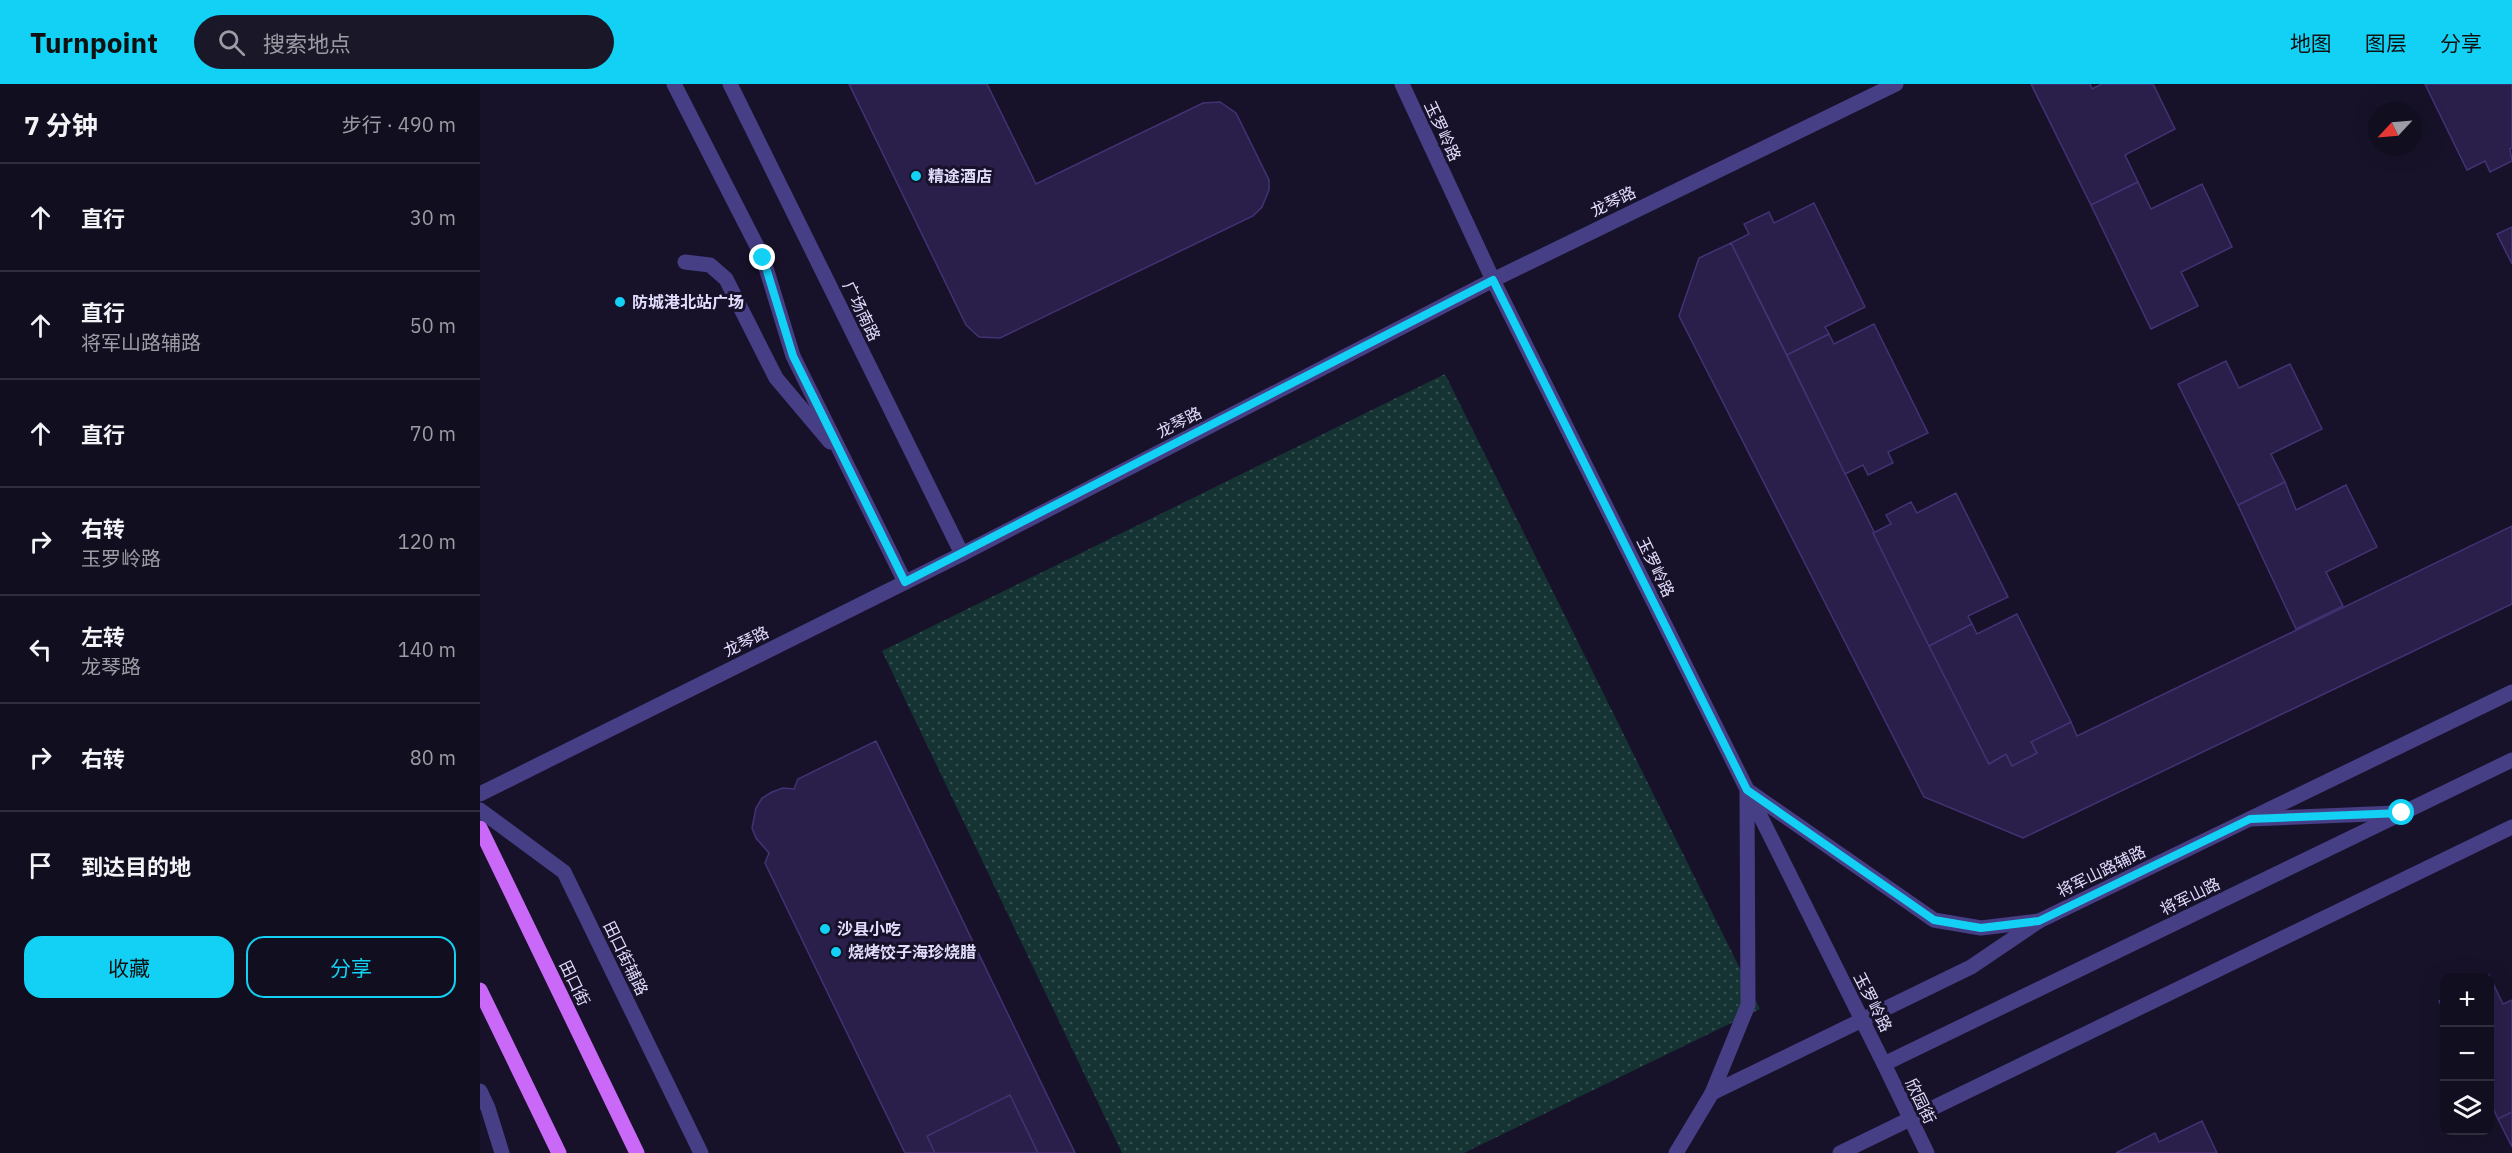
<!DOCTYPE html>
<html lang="zh">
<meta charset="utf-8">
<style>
:root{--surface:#110e1f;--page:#1a1728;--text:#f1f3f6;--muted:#9c9ca4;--line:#302e3d;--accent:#12d1f4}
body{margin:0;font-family:"IBM Plex Sans","Noto Sans SC",sans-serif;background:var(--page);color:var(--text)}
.controls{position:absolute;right:18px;bottom:18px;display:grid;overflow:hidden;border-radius:12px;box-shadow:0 6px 24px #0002}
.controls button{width:54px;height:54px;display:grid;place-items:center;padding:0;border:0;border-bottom:2px solid var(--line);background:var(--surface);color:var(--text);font:30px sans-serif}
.compass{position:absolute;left:1888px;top:18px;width:54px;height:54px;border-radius:50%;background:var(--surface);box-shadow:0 6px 24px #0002;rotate:244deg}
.stop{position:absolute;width:18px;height:18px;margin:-14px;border:4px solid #12d1f4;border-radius:50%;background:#fff}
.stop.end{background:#12d1f4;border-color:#fff;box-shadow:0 2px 6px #0008}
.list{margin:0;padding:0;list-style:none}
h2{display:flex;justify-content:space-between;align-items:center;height:78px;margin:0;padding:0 24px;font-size:26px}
h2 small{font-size:20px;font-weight:400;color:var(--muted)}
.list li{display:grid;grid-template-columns:39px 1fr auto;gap:18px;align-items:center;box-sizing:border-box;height:108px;padding:0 24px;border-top:2px solid var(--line)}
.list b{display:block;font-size:22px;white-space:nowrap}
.list p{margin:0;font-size:20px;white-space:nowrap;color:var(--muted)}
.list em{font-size:20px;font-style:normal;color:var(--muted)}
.actions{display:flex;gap:12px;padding:18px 24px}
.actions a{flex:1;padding:14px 0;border:2px solid var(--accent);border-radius:18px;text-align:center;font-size:21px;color:var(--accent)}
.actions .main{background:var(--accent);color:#111}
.icon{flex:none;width:33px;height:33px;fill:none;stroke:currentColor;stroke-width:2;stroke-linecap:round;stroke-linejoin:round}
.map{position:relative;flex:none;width:2032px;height:1069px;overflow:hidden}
header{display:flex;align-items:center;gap:36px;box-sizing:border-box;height:84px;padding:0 30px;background:var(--accent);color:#111}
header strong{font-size:28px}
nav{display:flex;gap:33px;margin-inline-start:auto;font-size:21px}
.search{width:420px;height:54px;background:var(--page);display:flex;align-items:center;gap:15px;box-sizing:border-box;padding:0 21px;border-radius:33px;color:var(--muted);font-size:22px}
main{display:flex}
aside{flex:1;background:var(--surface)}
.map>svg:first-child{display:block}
</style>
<header>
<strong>Turnpoint</strong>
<div class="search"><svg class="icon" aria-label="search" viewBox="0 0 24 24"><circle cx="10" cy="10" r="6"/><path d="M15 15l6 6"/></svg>搜索地点</div>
<nav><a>地图</a><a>图层</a><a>分享</a></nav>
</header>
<main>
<aside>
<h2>7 分钟<small>步行 · 490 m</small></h2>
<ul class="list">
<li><svg class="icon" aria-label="ahead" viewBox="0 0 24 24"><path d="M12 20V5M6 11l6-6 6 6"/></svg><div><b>直行</b></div><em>30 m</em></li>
<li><svg class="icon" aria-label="ahead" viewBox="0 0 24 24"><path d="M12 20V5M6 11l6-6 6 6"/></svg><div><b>直行</b><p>将军山路辅路</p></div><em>50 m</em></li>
<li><svg class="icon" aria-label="ahead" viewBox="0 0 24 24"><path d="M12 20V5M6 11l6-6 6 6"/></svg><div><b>直行</b></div><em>70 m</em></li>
<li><svg class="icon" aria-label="right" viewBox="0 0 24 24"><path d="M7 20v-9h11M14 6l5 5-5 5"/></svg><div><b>右转</b><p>玉罗岭路</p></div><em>120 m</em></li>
<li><svg class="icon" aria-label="left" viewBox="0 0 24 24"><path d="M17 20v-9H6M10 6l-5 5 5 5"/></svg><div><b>左转</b><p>龙琴路</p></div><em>140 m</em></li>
<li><svg class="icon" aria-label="right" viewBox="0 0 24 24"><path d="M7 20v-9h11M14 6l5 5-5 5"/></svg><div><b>右转</b></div><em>80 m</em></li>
<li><svg class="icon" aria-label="arrive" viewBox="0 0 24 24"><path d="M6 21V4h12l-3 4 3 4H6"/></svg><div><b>到达目的地</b></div></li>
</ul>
<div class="actions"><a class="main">收藏</a><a>分享</a></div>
</aside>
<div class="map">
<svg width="2032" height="1069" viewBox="0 0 2032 1069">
<defs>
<pattern id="grass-dots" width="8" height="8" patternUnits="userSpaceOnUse" patternTransform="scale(1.5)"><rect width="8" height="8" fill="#153333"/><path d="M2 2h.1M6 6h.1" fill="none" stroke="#375051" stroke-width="1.8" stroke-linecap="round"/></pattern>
</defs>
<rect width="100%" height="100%" fill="#171229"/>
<path fill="url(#grass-dots)" d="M 965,290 L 1280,925 L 984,1069 L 642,1069 L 402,567 Z"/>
<g fill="#2a1f4a" stroke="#433274" stroke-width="1.5">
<path d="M 369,0 L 507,0 L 556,100 L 723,19 L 740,18 L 756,29 L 789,96 L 789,106 L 782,123 L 773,132 L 520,254 L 499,253 L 486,241 Z"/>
<path d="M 1551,0 L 1610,0 L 1612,5 L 1622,0 L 1673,0 L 1695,45 L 1645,71 L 1658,98 L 1611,121 Z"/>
<path d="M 1945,0 L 2032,0 L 2032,64 L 2030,65 L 2032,77 L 2010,88 L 2005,77 L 1987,86 Z"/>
<path d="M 1658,98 L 1671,125 L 1722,100 L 1752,163 L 1701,188 L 1718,222 L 1671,245 L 1611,121 Z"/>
<path d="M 1334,119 L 1385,223 L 1345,243 L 1349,250 L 1307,271 L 1251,159 L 1269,150 L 1264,140 L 1289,128 L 1294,139 Z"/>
<path d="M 2032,143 L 2032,180 L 2017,150 Z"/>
<path d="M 1251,159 L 1509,680 L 1526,670 L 1532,682 L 1557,669 L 1551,658 L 1591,638 L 1597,652 L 2032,442 L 2032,520 L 1543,754 L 1444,713 L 1199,232 L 1219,174 Z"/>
<path d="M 1394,240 L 1448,349 L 1408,368 L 1413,379 L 1388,391 L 1383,381 L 1365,390 L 1307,271 L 1349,250 L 1354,260 Z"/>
<path d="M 1746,277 L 1759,304 L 1810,280 L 1842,345 L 1791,370 L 1805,398 L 1758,421 L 1698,300 Z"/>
<path d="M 1805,398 L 1816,426 L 1866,401 L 1897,463 L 1846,488 L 1863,522 L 1816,545 L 1758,421 Z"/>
<path d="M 1476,409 L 1528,513 L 1488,532 L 1492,540 L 1449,562 L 1393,449 L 1411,440 L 1406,431 L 1431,418 L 1437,429 Z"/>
<path d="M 1537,530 L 1591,638 L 1551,658 L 1557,669 L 1532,682 L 1526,670 L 1509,680 L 1449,562 L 1492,540 L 1497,550 Z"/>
<path d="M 396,657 L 595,1069 L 425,1069 L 285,779 L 289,769 L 276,754 L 272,744 L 276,724 L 282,714 L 292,708 L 303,704 L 314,705 L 318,695 Z"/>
<path d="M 2009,891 L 2023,920 L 2032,916 L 2032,1028 L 2018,1035 L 2010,1018 L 2010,894 L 2005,894 Z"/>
<path d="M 1964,914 L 1964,927 L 1959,917 Z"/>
<path d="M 530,1011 L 558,1069 L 455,1069 L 447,1052 Z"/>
<path d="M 2032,1028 L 2032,1063 L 2018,1035 Z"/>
<path d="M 1722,1037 L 1737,1069 L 1636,1069 L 1675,1049 L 1679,1058 Z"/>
</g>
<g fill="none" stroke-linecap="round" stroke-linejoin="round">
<g stroke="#463f86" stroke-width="15">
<path d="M 194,0 L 283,174 L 313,272 L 425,498"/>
<path d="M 250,0 L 482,470"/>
<path d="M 205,178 L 230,181 L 246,195 L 296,294 L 350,358"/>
</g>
<g stroke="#463f86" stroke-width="15">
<path d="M 1013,196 L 1416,0"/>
<path d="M 1404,980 L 1447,1069"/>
<path d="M 1232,1009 L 1491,883 L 1559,837 L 2032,608"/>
<path d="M 1360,1069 L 2032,743"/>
</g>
<g stroke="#463f86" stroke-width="15">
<path d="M 922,0 L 1013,196 L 1404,980 L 2032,676"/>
<path d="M 1270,708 L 1454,836 L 1501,844 L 1559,837"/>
<path d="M 0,710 L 482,470 L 1013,196"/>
<path d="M 0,726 L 84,788 L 221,1069"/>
<path d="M 1770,735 L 1916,729"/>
<path d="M 0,1007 L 8,1024 L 22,1069"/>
<path d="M 1196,1069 L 1232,1009 L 1268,921 L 1267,709"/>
</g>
<g stroke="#ca69f8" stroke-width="15">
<path d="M 0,744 L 157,1069"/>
<path d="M 0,906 L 79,1069"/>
</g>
</g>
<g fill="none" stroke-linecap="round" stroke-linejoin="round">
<path stroke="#12d1f4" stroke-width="8" d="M 283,174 L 313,272 L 425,498 L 1013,196 L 1267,706 L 1454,836 L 1501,844 L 1559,837 L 1770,735 L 1922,729"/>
</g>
<g fill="#12d1f4" stroke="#171229" stroke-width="2">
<circle cx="436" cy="92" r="6"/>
<circle cx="140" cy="218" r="6"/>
<circle cx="345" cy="845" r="6"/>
<circle cx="356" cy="868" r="6"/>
</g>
<g text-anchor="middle" stroke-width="6" stroke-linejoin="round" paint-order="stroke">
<g font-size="16" fill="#e2dcfd" stroke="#171229">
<text transform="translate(963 47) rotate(65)" y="6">玉罗岭路</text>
<text transform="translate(1133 117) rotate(-26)" y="6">龙琴路</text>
<text transform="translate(382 227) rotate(64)" y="6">广场南路</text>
<text transform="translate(699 338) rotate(-27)" y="6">龙琴路</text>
<text transform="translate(1176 483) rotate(64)" y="6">玉罗岭路</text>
<text transform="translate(266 557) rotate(-26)" y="6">龙琴路</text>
<text transform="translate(1621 787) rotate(-26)" y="6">将军山路辅路</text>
<text transform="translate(1710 812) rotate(-26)" y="6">将军山路</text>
<text transform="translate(146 874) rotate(64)" y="6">田口街辅路</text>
<text transform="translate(95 899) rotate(64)" y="6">田口街</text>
<text transform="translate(1393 918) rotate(63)" y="6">玉罗岭路</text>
<text transform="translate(1441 1017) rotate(64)" y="6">欣园街</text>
</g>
<g font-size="16" font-weight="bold" fill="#e2dcfd" stroke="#171229" text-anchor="start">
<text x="448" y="98">精途酒店</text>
<text x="152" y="224">防城港北站广场</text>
<text x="357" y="851">沙县小吃</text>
<text x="368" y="874">烧烤饺子海珍烧腊</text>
</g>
</g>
</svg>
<div class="controls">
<button>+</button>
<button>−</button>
<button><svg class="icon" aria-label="layers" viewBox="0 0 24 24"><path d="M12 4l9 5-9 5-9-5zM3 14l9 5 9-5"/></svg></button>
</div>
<svg class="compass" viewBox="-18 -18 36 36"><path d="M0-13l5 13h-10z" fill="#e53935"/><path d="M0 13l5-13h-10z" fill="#9c9ca4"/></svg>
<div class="stop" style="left:1922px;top:729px"></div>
<div class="stop end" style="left:283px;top:174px"></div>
</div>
</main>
